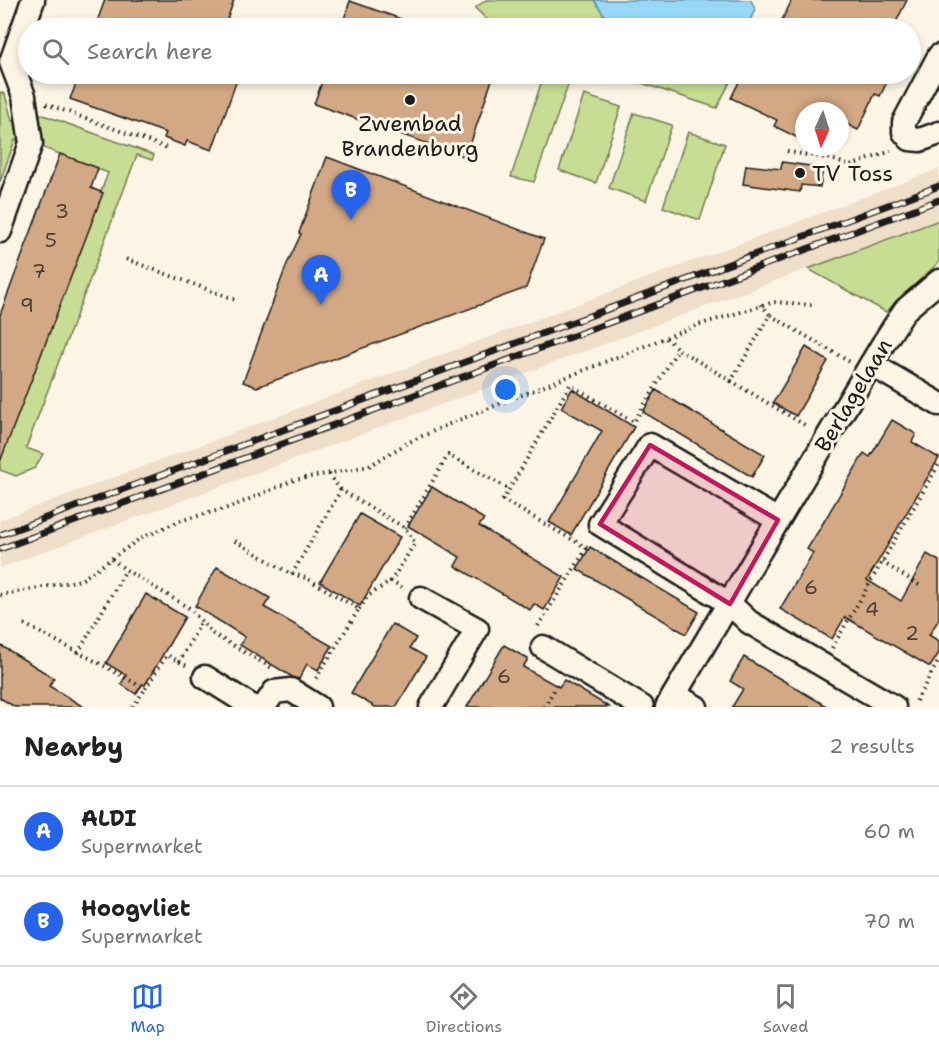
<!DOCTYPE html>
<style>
:root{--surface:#fff;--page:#f2f2f2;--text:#202124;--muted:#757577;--line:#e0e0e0;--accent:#2563eb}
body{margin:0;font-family:"Shantell Sans",sans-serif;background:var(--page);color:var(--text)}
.compass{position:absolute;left:795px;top:102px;width:54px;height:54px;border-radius:50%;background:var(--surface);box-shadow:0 3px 9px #0003;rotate:183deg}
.you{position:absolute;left:506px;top:390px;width:21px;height:21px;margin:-15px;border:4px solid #fff;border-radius:50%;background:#1a73e8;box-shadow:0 0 0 9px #1a73e833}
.badge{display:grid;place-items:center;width:39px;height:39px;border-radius:50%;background:var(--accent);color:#fff;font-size:20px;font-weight:700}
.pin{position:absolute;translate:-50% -50px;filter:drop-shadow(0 2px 3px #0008)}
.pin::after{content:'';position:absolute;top:32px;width:21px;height:18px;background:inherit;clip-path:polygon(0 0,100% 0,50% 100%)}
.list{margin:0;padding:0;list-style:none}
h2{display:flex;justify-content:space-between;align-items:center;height:78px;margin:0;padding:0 24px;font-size:26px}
h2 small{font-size:20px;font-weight:400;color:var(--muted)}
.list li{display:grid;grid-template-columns:39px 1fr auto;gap:18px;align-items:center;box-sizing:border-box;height:90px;padding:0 24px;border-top:2px solid var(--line)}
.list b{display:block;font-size:22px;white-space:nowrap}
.list p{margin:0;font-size:20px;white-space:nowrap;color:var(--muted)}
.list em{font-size:20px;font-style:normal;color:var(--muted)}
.icon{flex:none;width:33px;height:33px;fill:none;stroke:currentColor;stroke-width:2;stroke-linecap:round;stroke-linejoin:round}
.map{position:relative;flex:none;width:939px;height:707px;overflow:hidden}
.search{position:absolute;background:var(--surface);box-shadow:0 3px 9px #0003;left:18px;right:18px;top:18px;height:66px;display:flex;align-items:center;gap:15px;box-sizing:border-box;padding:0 21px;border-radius:33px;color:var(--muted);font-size:22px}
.sheet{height:258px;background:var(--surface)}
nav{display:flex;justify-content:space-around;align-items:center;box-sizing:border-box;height:84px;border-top:2px solid var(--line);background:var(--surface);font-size:16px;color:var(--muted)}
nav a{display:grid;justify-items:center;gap:3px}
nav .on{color:var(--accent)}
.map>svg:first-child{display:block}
</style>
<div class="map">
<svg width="939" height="707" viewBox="0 0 939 707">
<rect width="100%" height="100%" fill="#fcf5e5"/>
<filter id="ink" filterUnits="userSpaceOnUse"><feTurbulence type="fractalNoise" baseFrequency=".0167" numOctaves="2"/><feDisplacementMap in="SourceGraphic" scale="12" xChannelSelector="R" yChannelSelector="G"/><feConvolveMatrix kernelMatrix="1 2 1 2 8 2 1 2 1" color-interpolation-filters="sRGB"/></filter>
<g filter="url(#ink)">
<path fill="#efdec8" d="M 939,169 L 939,220 L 0,568 L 0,520 Z"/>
<g fill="#c6dd93" stroke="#717c58" stroke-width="1.5">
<path d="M 486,0 L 594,0 L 613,28 L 496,28 L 475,8 Z"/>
<path d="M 544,74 L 572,74 L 534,182 L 511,177 Z"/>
<path d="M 614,74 L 734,74 L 717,108 Z"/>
<path d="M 0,92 L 5,94 L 12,121 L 19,119 L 24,144 L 15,140 L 0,182 Z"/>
<path d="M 584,95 L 621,107 L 596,183 L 559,170 Z"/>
<path d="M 35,112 L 154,155 L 152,160 L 137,155 L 26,448 L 43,454 L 35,468 L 16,476 L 0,470 L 0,457 L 108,173 L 44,148 Z"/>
<path d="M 634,113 L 672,125 L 646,201 L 609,188 Z"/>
<path d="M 688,132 L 725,144 L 700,220 L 663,207 Z"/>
<path d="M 939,220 L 939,262 L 886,312 L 808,269 Z"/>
</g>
<path fill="#97d8f8" stroke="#668da0" stroke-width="1.5" d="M 594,0 L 751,0 L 755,9 L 747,28 L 613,28 Z"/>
<g fill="#d2a984" stroke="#1c1c1c" stroke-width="1.5">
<path d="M 105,0 L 234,0 L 224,28 L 108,28 L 96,24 Z"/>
<path d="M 792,0 L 907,0 L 893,28 L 778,28 Z"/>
<path d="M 350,1 L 421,26 L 421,28 L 341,28 Z"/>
<path d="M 80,74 L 239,74 L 212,150 L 187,141 L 185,146 L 164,138 L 166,133 L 70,99 Z"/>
<path d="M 325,74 L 494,74 L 466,157 L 314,104 Z"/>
<path d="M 743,74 L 891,74 L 880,96 L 875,94 L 858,130 L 840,121 L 840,111 L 804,111 L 804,141 L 774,126 L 777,120 L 731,98 Z"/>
<path d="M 60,154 L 98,168 L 91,188 L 103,193 L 0,462 L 0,315 Z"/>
<path d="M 327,157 L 544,239 L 526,288 L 257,387 L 243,382 L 287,264 L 301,234 L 299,233 Z"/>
<path d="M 782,162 L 823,168 L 820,187 L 801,185 L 800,192 L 743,184 L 746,165 L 781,169 Z"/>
<path d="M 806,347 L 828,361 L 796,416 L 773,403 Z"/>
<path d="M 572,389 L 634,427 L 571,535 L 549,522 L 602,431 L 561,408 Z"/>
<path d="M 656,390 L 765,455 L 752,477 L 643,412 Z"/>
<path d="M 892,420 L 916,434 L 912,442 L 939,458 L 867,580 L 901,601 L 927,554 L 939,561 L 939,619 L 929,635 L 939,641 L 939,653 L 930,667 L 845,617 L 832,639 L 780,609 L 813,553 L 807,549 L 819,530 L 864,453 L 870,457 Z"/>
<path d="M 432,487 L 484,519 L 479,526 L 564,577 L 544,610 L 534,604 L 530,610 L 455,566 L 460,557 L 408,526 Z"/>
<path d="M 360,514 L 400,537 L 360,606 L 320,582 Z"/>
<path d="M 590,547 L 699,612 L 686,634 L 577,569 Z"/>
<path d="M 217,567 L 270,598 L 264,607 L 332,646 L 318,670 L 307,664 L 299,679 L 294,678 L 240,645 L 245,637 L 195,606 Z"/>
<path d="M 146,594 L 185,617 L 145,685 L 142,684 L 136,694 L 121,684 L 126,675 L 106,663 Z"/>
<path d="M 392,624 L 416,638 L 410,648 L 426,657 L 396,707 L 375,707 L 351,693 Z"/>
<path d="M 0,645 L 54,678 L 49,686 L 84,707 L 15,707 L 0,698 Z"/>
<path d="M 504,645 L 528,659 L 523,667 L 559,687 L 564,680 L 609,707 L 467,707 Z"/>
<path d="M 744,657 L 767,671 L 828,707 L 732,707 L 743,689 L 730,681 Z"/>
</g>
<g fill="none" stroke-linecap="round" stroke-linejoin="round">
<g stroke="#1c1c1c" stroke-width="27">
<g id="minor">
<path d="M 939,56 L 904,122 L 904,132 L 910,139 L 920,140 L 939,133"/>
<path d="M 0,231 L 31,143 L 24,96 L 11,62 L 33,0"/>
<path d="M 871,364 L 939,404"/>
<path d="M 778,520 L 650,445 L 600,524 L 730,604 L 749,622 L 894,707"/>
<path d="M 421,598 L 477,629 L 431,707"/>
<path d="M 543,647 L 642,707"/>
<path d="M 205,677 L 253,707"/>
<path d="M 675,695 L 696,707"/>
<path d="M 264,707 L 274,692 L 291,690 L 318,707"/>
<path d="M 667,707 L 883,344 L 905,310 L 939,281"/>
</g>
</g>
<g stroke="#1c1c1c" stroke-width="4" stroke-dasharray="1.5 4.5" stroke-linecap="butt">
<path d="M 46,104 L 167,148"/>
<path d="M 787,151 C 811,157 827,155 850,166 L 891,151"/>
<path d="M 126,259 L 236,300"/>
<path d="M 761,304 L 770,315"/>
<path d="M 666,338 L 678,349"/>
<path d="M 731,381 L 808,427"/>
<path d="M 329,474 L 341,490"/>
<path d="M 405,528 L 448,455 L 509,489"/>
<path d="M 235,541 L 289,573 L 306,578 L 359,609 L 315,680"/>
<path d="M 587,548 L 503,500 L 570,385 L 634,422 L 678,349 L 731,381 L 770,315 L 850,362"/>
<path d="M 112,559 L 126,570"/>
<path d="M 882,562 L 919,585"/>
<path d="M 292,574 L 341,490 L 405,528 L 415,543 L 391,581 L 402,587"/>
<path d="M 0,595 L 81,580 L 138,540 L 179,521 L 231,507 L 294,480 L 369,466 L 409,442 L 454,422 L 695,326 L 774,302 L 812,305"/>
<path d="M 359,609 L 368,596 L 391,581"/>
<path d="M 24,624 C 65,646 105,665 145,689 L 167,655 L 189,667"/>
<path d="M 538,626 L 587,548"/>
<path d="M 832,648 L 939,464"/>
<path d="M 78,653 L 126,570 L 189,608 L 213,634 L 274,669"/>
<path d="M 179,662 L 202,621"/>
<path d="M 916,701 L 939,660"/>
<path d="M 133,707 L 145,689"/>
<path d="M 544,707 L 559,682"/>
</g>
<use href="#minor" stroke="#fcf5e5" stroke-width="22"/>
<g stroke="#1c1c1c" stroke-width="7">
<g id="rail">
<path d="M 0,535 L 939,186"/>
<path d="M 0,549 L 939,200"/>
</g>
</g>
<use href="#rail" stroke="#fcf5e5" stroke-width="4.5" stroke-dasharray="14" stroke-linecap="butt"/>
</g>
</g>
<path fill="#c2185b" fill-opacity="0.2" stroke="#c2185b" stroke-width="4.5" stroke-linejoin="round" d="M 650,445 L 778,520 L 730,604 L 600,524 Z"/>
<g fill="#1c1c1c" stroke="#fcf5e5" stroke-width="2">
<circle cx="410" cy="100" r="6"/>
<circle cx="800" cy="173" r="6"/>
</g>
<g text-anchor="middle" stroke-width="6" stroke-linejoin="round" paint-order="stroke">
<g font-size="20" fill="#4a3f36">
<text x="62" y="218">3</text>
<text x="51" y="247">5</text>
<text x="39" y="278">7</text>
<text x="27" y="312">9</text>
<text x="811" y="594">6</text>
<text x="872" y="616">4</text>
<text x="912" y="640">2</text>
<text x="504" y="683">6</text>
</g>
<g font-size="22" fill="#1c1c1c" stroke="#fcf5e5">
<text x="410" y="131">Zwembad<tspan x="410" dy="25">Brandenburg</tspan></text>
<text x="812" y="181" text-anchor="start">TV Toss</text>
</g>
<g font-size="22" fill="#1c1c1c" stroke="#fcf5e5">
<text transform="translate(853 395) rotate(-59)" y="8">Berlagelaan</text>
</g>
</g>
</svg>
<svg class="compass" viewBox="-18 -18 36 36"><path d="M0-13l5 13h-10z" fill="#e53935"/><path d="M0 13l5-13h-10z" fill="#757577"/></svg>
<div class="you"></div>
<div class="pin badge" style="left:321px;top:305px">A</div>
<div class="pin badge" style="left:351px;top:220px">B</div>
<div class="search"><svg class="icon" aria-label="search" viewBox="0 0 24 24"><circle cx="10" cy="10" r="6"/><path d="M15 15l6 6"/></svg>Search here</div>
</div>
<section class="sheet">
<h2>Nearby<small>2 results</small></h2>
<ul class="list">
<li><span class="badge">A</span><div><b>ALDI</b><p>Supermarket</p></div><em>60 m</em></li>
<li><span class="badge">B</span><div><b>Hoogvliet</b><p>Supermarket</p></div><em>70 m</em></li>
</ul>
</section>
<nav>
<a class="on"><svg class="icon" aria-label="map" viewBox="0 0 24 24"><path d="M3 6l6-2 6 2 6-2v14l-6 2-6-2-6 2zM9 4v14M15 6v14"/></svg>Map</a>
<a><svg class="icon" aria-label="directions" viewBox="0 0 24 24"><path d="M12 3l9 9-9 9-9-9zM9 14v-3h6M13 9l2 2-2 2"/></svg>Directions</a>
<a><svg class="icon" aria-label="saved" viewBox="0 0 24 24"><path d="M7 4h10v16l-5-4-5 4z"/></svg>Saved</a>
</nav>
